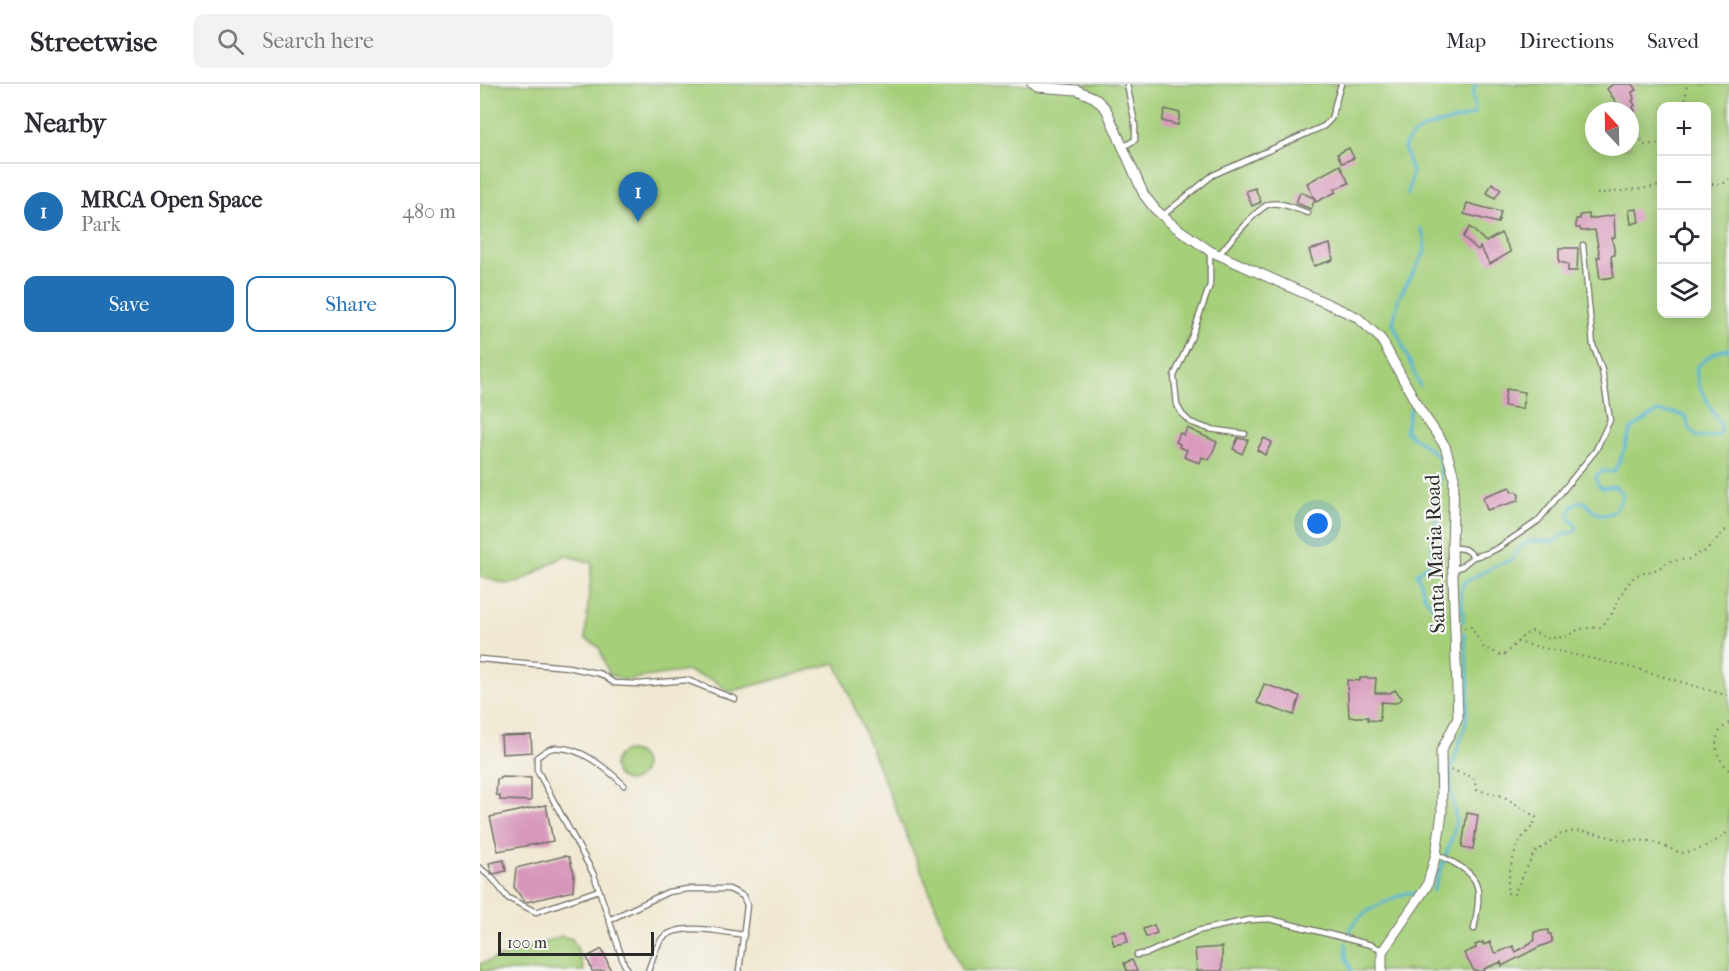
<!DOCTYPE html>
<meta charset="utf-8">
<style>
:root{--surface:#fff;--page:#f2f2f3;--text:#2b2b33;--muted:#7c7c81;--line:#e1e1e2;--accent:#1f6fb2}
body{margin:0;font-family:"IM FELL French Canon",serif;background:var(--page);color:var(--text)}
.controls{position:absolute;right:18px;top:18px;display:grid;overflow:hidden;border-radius:12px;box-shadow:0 3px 15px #0003}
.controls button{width:54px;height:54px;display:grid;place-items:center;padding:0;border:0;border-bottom:2px solid var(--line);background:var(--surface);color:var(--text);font:30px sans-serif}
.compass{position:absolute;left:1105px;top:18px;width:54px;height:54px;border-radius:50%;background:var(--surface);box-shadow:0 3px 15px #0003;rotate:338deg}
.scale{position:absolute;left:18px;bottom:15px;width:156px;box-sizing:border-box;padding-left:6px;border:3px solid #2b2b2b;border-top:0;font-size:16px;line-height:21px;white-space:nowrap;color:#2b2b2b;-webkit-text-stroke:4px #f6f6f2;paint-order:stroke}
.you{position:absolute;left:838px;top:440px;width:21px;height:21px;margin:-15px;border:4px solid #fff;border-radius:50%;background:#1a73e8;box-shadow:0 0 0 9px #1a73e833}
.badge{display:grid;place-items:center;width:39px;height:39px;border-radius:50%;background:var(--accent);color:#fff;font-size:20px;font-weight:700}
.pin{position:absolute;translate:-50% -50px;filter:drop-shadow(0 2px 3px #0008)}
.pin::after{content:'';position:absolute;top:32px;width:21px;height:18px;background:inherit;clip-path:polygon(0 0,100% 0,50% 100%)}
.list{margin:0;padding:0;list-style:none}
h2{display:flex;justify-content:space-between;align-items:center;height:78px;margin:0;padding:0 24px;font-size:26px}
h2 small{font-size:20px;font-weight:400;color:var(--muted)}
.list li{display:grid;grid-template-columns:39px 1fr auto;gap:18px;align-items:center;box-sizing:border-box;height:96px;padding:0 24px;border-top:2px solid var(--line)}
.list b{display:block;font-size:22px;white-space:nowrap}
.list p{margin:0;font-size:20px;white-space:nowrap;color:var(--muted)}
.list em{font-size:20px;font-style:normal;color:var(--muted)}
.actions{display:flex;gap:12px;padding:18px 24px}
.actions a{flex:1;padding:14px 0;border:2px solid var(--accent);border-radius:12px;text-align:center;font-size:21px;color:var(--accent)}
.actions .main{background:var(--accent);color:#fff}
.icon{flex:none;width:33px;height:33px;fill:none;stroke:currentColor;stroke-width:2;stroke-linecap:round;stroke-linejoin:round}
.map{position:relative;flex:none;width:1249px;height:887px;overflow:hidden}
header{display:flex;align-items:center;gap:36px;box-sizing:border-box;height:84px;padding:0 30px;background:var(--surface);border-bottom:2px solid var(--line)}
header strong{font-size:28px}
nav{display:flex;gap:33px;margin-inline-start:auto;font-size:21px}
.search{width:420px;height:54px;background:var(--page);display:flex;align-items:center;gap:15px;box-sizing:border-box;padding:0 21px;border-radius:12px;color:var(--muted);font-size:22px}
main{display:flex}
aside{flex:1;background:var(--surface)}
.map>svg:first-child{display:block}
</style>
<header>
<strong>Streetwise</strong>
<div class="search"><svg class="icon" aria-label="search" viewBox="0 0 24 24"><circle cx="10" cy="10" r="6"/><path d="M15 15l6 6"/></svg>Search here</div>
<nav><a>Map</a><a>Directions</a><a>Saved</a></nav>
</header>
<main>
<aside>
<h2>Nearby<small></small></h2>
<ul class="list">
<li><span class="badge">1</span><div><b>MRCA Open Space</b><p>Park</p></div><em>480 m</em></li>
</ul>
<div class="actions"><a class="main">Save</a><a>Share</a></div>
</aside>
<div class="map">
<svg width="1249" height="887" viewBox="0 0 1249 887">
<rect width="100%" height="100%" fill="#f6f6f2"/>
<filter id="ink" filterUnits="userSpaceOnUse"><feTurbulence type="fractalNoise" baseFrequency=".0167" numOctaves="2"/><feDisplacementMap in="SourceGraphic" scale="12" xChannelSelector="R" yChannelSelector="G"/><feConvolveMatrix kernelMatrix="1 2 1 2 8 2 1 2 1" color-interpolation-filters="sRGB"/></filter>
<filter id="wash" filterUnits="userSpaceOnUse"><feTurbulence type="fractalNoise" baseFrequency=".008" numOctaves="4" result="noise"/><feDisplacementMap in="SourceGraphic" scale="24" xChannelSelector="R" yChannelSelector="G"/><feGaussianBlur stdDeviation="1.35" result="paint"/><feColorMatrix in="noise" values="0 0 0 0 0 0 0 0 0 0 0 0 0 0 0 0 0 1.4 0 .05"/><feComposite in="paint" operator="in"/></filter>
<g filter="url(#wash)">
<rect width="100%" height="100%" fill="#f0e8d2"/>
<g fill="#a6cf7a" stroke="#687d52" stroke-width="1.5" fill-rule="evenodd">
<path d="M 0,0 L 1249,0 L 1249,887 L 482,887 L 356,579 L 249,608 L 235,597 L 207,587 L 144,596 L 129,590 L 119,563 L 105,554 L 112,479 L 85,471 L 40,498 L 26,500 L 0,492 ZM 1182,22 L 1226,22 L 1226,230 L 1182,230 ZM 1114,27 L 1150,27 L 1150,63 L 1114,63 Z"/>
<circle cx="149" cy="682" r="15"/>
<path d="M 82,852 L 92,855 L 97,864 L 104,887 L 0,887 L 0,880 Z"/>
</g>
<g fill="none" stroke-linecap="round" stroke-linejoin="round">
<g stroke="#58b5d6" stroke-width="3">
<path d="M 928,111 L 932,88 L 924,63 C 940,34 970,43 995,29 L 993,8 L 996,0"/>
<path d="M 940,302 L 913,239 L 919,213 L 945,168 L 944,152 L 940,144"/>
<path d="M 931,323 L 925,347 C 965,378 967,367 954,418 L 959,427 L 953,453 L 950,479 L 937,489 L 945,513 L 953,523"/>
<path d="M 983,528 L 981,508 L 983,499 L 1019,480 L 1032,476 C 1042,454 1052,456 1074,458 L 1085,450 L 1096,447 L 1096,441 L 1088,432 L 1093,421 L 1100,417 L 1106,419 C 1121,439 1137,432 1143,410 L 1134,402 L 1122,404 L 1117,399 L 1116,391 L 1123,387 L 1134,388 L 1141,374 L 1151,345 L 1177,328 L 1196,329 L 1206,333 L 1209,344 L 1217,353 L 1233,353 L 1240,350 L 1241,342 L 1219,302 L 1216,284 C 1225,275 1236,266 1249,265"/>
<path d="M 983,528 L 983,538"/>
<path d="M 953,807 L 973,751 L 976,735 L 971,708 L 971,686 L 986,638 L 989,600 L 984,549"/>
<path d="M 869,849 C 878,826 904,819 926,809 L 933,809"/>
<path d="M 866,859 L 866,873 L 872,887"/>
</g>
</g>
<g id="blocks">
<g fill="#d797bb">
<path d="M 1133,0 L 1152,0 L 1156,6 L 1152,8 L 1154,15 L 1152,17 L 1155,21 L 1153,23 L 1155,27 L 1142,27 L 1127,5 Z"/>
<path d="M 685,25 L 700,29 L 698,41 L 682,37 Z"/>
<path d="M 869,64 L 874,74 L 862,79 L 857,70 Z"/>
<path d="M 860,81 L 869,99 L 855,105 L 856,108 L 836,118 L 835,115 L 831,125 L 816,119 L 820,108 L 834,114 L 827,99 Z"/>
<path d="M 1012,99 L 1021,105 L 1015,114 L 1007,109 Z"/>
<path d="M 775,104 L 781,118 L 772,122 L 766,107 Z"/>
<path d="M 987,119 L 1021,128 L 1018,139 L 984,130 Z"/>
<path d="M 1157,125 L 1159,138 L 1151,140 L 1149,126 Z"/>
<path d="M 1109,130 L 1109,135 L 1134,131 L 1135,153 L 1132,154 L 1135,171 L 1131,172 L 1134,193 L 1120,195 L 1117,173 L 1120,173 L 1115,146 L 1101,147 L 1100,144 L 1096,144 L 1096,135 L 1100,135 L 1100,131 Z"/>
<path d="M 990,143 L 1006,158 L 1021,149 L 1031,168 L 1010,180 L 1000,163 L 998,166 L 983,153 Z"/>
<path d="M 850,160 L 853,176 L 834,182 L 829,166 Z"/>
<path d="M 1079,164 L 1098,164 L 1097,187 L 1088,187 L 1088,180 L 1079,178 Z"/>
<path d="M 1026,305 L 1045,308 L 1042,325 L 1024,322 Z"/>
<path d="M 707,344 L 737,358 L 729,376 L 722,373 L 720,379 L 704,373 L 707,366 L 699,363 L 700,360 L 696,358 L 700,349 L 704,351 Z"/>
<path d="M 758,354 L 768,356 L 762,370 L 753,365 Z"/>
<path d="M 784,354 L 792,358 L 785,371 L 777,366 Z"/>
<path d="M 1030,403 L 1032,408 L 1036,407 L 1039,411 L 1038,417 L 1007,426 L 1003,414 L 1005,412 Z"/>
<path d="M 880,594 L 896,594 L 895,609 L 910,609 L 915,606 L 922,614 L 916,619 L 901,618 L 900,637 L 888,636 L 888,633 L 869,633 L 867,596 L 880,597 Z"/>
<path d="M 784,600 L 820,612 L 814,631 L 777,619 Z"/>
<path d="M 51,651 L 52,668 L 22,670 L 21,652 Z"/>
<path d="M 20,693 L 51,694 L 51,717 L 20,716 L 20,712 L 16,711 L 17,695 L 20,695 Z"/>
<path d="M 66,721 L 73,757 L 18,767 L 10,733 Z"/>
<path d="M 987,729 L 998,731 L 993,765 L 982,763 Z"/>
<path d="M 84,772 L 89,773 L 94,789 L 93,807 L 47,818 L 43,816 L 34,803 L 36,784 Z"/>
<path d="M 24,776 L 26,787 L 14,790 L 11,787 L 9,779 Z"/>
<path d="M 674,841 L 677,849 L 666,853 L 663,845 Z"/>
<path d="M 1068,846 L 1068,850 L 1071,850 L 1072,858 L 1059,863 L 1022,882 L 1021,878 L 1004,885 L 1005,887 L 994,887 L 984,869 L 996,864 L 995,861 L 1003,858 L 1004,861 L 1010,858 L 1014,868 L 1017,869 L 1033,862 L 1036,868 L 1055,856 L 1054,848 Z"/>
<path d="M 645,847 L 648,858 L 634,861 L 631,850 Z"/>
<path d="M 742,863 L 742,887 L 717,887 L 715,865 Z"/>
<path d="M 122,865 L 131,887 L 112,887 L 107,873 Z"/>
<path d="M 652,876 L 657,887 L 647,887 L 644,879 Z"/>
</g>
</g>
</g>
<g filter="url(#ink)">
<use href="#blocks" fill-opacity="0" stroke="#706d65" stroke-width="1.5"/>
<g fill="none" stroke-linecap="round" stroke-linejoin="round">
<g stroke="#706d65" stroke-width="7">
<g id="lane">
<path d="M 643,63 L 655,56 L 655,40 L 647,0"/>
<path d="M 682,132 L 733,91 L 844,42 L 851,35 L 861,0"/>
<path d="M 730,167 L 730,201 L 712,252 L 694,292 L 697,321 L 702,330 L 710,338 L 729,345 L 765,350"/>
<path d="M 739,171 C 747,160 778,123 790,120 C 801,117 818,126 828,129"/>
<path d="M 972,464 C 980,464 989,464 993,473 L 1008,469 L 1018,464 L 1058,437 L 1116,366 L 1130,336 L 1122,286 L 1113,261 L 1103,161"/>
<path d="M 973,486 L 981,483 L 993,473"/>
<path d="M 0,575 L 88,583 L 121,590 L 134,599 L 158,600 L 207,596 L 255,615"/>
<path d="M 144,701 C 126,684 100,662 74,664 C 68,664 62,670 57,673 L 57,686 L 114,791 L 144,880 L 149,887"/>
<path d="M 956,770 C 1001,791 1003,797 994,845"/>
<path d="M 0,784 L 13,795 L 28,814 L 56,828 L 119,806"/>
<path d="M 129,836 L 188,808 L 208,805 L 249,805 L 263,812 L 267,821 L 259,887"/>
<path d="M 657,871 L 668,869 L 717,847 L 769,836 L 790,835 L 891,861 L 903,866"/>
<path d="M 168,887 C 172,877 175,864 181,856 C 196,837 242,848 264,851"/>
</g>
</g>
<g stroke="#706d65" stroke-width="11">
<path id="street" d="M 552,0 L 557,3 L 597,6 L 615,14 L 626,25 L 664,111 L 675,125 L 694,142 L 730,167 L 877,233 L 901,255 L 939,324 L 965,362 L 974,393 L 972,464 L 978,634 L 961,667 L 962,729 L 956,770 L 947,802 L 902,868 L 902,887"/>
</g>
<g stroke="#706d65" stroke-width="2" stroke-dasharray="1.5 4.5" stroke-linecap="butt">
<path d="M 1205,22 L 1207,0"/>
<path d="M 1156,45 L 1164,61 L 1182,59"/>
<path d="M 1226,100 L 1243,100 L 1249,95"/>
<path d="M 1117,110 L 1182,102"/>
<path d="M 984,544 L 991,543 L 1003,563 L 1023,572 L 1044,551 L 1052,547 L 1067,554 L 1085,553 L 1099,545 L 1121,543 L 1131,531 L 1144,505 L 1152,495 L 1157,491 L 1178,485 L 1189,477 L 1211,475 L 1217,470 L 1226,467 L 1244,447 L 1249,445"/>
<path d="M 1037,558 L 1150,583 L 1249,612"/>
<path d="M 1249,639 C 1230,650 1234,672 1249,686"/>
<path d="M 971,686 L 993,693 L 997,706 L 1023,712 L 1056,733 C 1055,743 1045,749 1040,757 C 1032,773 1028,792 1027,809 L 1034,810 L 1054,769 L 1081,750 L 1095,747 L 1114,749 L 1141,756 L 1171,757 L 1201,769 L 1218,766 L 1237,756 L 1249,747"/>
</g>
<use href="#lane" stroke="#fff" stroke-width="4.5"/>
<use href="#street" stroke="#fff" stroke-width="9"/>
</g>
</g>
<g text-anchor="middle" stroke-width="4.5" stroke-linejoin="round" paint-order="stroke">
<g font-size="21" fill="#2b2b2b" stroke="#f6f6f2">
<text transform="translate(955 470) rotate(-92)" y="7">Santa Maria Road</text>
</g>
</g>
</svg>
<div class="controls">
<button>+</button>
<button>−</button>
<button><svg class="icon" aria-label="locate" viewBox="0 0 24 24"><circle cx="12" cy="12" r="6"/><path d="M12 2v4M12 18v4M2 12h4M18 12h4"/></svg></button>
<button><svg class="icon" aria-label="layers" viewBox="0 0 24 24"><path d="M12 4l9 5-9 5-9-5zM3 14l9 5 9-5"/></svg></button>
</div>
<svg class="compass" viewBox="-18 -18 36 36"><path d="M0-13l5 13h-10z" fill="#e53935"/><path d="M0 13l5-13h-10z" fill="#7c7c81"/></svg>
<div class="scale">100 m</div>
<div class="you"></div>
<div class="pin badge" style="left:158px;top:138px">1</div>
</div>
</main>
